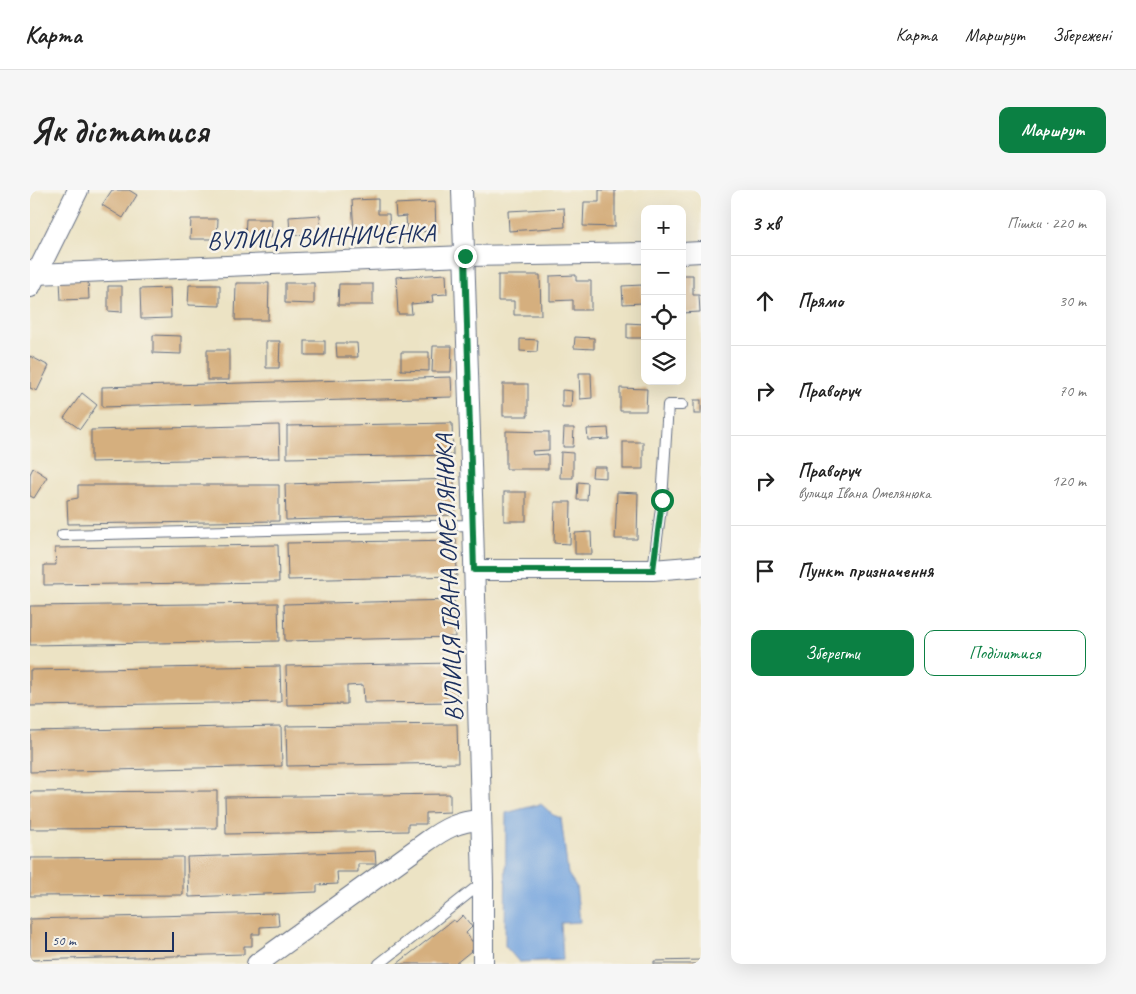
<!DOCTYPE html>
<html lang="uk">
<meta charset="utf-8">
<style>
:root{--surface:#fff;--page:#f6f6f6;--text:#222;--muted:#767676;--line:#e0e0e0;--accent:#0b8043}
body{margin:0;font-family:Caveat,sans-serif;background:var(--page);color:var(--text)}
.controls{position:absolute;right:15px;top:15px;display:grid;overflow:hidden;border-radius:10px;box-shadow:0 5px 20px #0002}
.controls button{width:45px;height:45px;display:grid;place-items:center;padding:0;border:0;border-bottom:1px solid var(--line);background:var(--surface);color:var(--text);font:25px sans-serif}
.scale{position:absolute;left:15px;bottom:12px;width:129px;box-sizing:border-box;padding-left:5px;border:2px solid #1b2f5e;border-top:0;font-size:14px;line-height:18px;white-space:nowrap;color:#1b2f5e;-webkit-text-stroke:4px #f7f3e8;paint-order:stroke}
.stop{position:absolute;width:15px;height:15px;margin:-11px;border:4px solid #0b8043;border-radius:50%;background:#fff}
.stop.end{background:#0b8043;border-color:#fff;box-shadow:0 1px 5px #0008}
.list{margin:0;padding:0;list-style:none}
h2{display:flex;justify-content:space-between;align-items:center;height:65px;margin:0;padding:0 20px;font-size:21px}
h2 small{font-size:16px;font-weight:400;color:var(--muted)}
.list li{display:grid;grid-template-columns:32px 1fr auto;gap:15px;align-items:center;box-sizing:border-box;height:90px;padding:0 20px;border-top:1px solid var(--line)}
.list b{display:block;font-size:19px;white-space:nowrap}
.list p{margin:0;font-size:16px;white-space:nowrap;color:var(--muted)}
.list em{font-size:16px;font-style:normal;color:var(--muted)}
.actions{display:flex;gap:10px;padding:15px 20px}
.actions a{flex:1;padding:11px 0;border:1px solid var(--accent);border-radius:10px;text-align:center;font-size:18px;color:var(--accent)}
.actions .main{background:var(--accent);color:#fff}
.icon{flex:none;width:28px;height:28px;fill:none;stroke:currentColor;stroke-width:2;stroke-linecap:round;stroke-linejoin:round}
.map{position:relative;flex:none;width:671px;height:774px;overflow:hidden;border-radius:10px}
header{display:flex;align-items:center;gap:30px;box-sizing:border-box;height:70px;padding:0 25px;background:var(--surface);border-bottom:1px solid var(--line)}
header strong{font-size:24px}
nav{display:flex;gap:28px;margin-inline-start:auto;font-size:18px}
.intro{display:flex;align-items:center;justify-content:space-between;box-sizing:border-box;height:120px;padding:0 30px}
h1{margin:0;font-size:35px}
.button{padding:12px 22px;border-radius:10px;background:var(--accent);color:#fff;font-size:18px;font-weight:700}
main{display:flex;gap:30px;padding:0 30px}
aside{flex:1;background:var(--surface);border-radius:10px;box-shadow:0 5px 20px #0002}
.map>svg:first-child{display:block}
</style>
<header>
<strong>Карта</strong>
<nav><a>Карта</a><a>Маршрут</a><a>Збережені</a></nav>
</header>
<div class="intro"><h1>Як дістатися</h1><a class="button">Маршрут</a></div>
<main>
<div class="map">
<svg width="671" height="774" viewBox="0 0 671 774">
<rect width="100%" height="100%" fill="#f7f3e8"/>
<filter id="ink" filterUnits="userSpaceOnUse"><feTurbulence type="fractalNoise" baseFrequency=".02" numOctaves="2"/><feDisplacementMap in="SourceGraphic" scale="10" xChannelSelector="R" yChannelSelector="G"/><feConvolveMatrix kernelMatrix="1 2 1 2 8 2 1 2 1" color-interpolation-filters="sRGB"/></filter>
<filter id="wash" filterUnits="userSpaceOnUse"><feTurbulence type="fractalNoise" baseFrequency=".0096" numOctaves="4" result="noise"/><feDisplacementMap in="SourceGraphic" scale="20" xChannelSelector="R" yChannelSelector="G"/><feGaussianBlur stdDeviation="1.12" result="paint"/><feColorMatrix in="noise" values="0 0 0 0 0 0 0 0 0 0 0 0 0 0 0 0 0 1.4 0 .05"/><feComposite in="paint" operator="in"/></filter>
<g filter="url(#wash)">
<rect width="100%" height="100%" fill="#ece3c4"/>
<path fill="#74a4de" stroke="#486a9e" d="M 511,614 L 523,625 L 531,628 L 538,684 L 546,696 L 550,732 L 531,733 L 533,770 L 489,772 L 475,756 L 476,623 Z"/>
<g id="blocks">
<g fill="#d5af7e">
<path d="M 82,0 L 99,0 L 107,5 L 93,28 L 72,15 Z"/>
<path d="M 569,0 L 585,0 L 585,37 L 553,36 L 554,12 L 569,12 Z"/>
<path d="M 348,9 L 348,24 L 359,24 L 360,42 L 324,43 L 322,10 Z"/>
<path d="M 405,12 L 406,41 L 377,42 L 376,26 L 366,27 L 365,14 Z"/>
<path d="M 534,18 L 535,37 L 479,41 L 478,21 Z"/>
<path d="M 290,25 L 291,44 L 260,45 L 259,27 Z"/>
<path d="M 161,29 L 188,29 L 187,49 L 160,49 Z"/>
<path d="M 216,29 L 242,29 L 241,48 L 215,47 Z"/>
<path d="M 416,84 L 417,104 L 402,105 L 403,112 L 381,114 L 382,124 L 368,124 L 366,87 Z"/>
<path d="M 468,85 L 510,85 L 511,125 L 484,125 L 484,111 L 468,111 Z"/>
<path d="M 546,85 L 546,91 L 561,91 L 561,120 L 543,120 L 543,110 L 520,111 L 520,86 Z"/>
<path d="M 652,85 L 663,85 L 663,105 L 669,105 L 670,122 L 652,123 Z"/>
<path d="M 58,89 L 59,109 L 31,110 L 30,90 Z"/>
<path d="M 206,93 L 239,93 L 238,130 L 205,130 Z"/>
<path d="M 255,93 L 284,93 L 284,114 L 255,113 Z"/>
<path d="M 309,94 L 343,94 L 343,115 L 308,115 Z"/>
<path d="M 159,95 L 190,95 L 190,116 L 158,115 Z"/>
<path d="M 612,95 L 613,113 L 593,114 L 592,96 Z"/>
<path d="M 78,96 L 92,96 L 92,122 L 78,121 Z"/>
<path d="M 140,98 L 141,128 L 111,129 L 110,99 Z"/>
<path d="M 597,133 L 615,134 L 615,148 L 597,148 Z"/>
<path d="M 123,145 L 151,146 L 151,164 L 123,163 Z"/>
<path d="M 545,147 L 564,148 L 564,159 L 544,158 Z"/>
<path d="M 490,149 L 508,150 L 507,162 L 490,161 Z"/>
<path d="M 236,151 L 250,151 L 249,178 L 236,178 Z"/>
<rect x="275" y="151" width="20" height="14"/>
<path d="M 306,153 L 327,153 L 328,167 L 307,167 Z"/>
<path d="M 403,156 L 422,156 L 421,182 L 402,182 Z"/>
<rect x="177" y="160" width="22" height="30"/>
<path d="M 371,162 L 399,162 L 399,181 L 371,180 Z"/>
<path d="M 0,166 L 19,176 L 7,201 L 0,198 Z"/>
<path d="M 549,183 L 561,183 L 562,208 L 550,209 Z"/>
<path d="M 421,187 L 422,207 L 72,217 L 72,197 Z"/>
<rect x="473" y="194" width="25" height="32"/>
<path d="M 590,198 L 617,199 L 616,221 L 590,221 Z"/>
<path d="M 532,200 L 542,201 L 541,217 L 532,217 Z"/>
<path d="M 52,203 L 67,215 L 50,239 L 34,228 Z"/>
<rect x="664" y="210" width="7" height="14"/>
<path d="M 422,233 L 423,265 L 257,268 L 257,236 Z"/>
<path d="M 249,235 L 250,268 L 61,272 L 61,240 Z"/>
<path d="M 534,238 L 544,238 L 543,257 L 533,257 Z"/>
<path d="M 578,238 L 579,249 L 558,250 L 557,239 Z"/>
<path d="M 476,241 L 519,242 L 519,260 L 502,261 L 503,265 L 518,264 L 518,279 L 476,279 Z"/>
<rect x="593" y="252" width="20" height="27"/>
<path d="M 531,262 L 543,263 L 543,288 L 530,288 Z"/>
<path d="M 563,277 L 576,277 L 576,288 L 562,287 Z"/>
<path d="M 3,278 L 17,287 L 4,308 L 0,306 L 0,284 Z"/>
<path d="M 424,289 L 425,325 L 256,330 L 255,294 Z"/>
<path d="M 548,292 L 558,293 L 557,310 L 547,310 Z"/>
<path d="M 48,295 L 249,295 L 249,331 L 38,334 L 37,310 L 48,308 Z"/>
<rect x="474" y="302" width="22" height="29"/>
<path d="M 587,302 L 608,303 L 607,349 L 585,349 Z"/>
<path d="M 525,312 L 541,312 L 540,354 L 524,353 Z"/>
<path d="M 561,342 L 562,364 L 545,364 L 545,343 Z"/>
<path d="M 426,350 L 427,386 L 258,390 L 257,353 Z"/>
<path d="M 248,355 L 249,392 L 14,395 L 14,375 L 26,375 L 25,358 Z"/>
<path d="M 424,410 L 425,447 L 255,451 L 254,414 Z"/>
<path d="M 248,413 L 249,451 L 0,455 L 0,416 Z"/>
<path d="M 426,473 L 427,512 L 334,513 L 333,495 L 317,496 L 317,514 L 257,515 L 256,476 Z"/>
<path d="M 250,476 L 251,512 L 0,516 L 0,480 Z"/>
<path d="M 427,534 L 428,573 L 257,576 L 256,536 Z"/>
<path d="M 251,536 L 252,576 L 0,582 L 0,541 Z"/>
<path d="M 187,601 L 187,638 L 0,639 L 0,602 Z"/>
<path d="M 420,604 L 420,622 L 396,623 L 396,634 L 378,634 L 378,641 L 196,644 L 195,607 Z"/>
<path d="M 345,661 L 346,674 L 328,674 L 328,682 L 307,682 L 308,694 L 287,695 L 287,702 L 159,707 L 157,667 Z"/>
<path d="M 153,667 L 153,705 L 0,706 L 0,668 Z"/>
<path d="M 248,723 L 249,736 L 230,737 L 230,744 L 222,744 L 222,756 L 214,756 L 214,764 L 0,770 L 0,729 Z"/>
<path d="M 433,725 L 442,737 L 436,743 L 446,757 L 425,774 L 367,774 L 423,730 L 426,732 Z"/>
<path d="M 671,770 L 671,774 L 624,774 L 624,771 Z"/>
</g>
</g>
</g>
<g filter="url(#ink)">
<use href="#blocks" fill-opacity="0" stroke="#646e82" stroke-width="1"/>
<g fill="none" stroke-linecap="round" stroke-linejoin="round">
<g stroke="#646e82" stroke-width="12">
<g id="lane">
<path d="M 32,345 L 443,335"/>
<path d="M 623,380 L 632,310 L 638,215 L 652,215"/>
<path d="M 349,774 L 453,692"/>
</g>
</g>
<g stroke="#646e82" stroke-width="22">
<g id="street">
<path d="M 432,0 L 443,335 L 453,692 L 453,774"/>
<path d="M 652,63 L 671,62"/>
<path d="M 0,80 L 6,84 L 435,66 L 615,63"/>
<path d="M 0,97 L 48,0"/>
<path d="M 444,380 L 623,380 L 671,376"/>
<path d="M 227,774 L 396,652 C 414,639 428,631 451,630"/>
</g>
</g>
<use href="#lane" stroke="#fff" stroke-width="10"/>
<use href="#street" stroke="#fff" stroke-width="20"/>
</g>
</g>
<g fill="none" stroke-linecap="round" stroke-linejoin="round" filter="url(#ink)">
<path stroke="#0b8043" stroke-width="6" d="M 435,66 L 444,380 L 623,380 L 632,310"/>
</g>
<g text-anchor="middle" stroke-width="5" stroke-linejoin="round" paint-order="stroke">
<g font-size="25" fill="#1b2f5e" stroke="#f7f3e8">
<text transform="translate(291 46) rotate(-2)" y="9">ВУЛИЦЯ ВИННИЧЕНКА</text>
<text transform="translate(418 388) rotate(-92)" y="9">ВУЛИЦЯ ІВАНА ОМЕЛЯНЮКА</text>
</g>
</g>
</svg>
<div class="controls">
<button>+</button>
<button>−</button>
<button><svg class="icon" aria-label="locate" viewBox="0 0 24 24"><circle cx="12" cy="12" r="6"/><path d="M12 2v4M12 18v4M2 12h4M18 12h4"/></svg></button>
<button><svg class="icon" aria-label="layers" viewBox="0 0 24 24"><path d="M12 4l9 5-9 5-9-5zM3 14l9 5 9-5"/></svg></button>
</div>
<div class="scale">50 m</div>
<div class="stop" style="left:632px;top:310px"></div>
<div class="stop end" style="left:435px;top:66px"></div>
</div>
<aside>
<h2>3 хв<small>Пішки · 220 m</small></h2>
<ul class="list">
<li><svg class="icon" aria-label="ahead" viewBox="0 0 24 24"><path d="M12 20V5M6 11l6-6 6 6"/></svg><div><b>Прямо</b></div><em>30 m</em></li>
<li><svg class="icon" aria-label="right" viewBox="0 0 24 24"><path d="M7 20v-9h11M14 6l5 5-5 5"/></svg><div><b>Праворуч</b></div><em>70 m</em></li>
<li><svg class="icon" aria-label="right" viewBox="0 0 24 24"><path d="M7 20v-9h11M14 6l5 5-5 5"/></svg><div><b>Праворуч</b><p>вулиця Івана Омелянюка</p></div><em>120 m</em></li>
<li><svg class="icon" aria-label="arrive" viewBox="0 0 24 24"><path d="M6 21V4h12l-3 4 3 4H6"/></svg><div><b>Пункт призначення</b></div></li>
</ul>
<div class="actions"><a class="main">Зберегти</a><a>Поділитися</a></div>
</aside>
</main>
